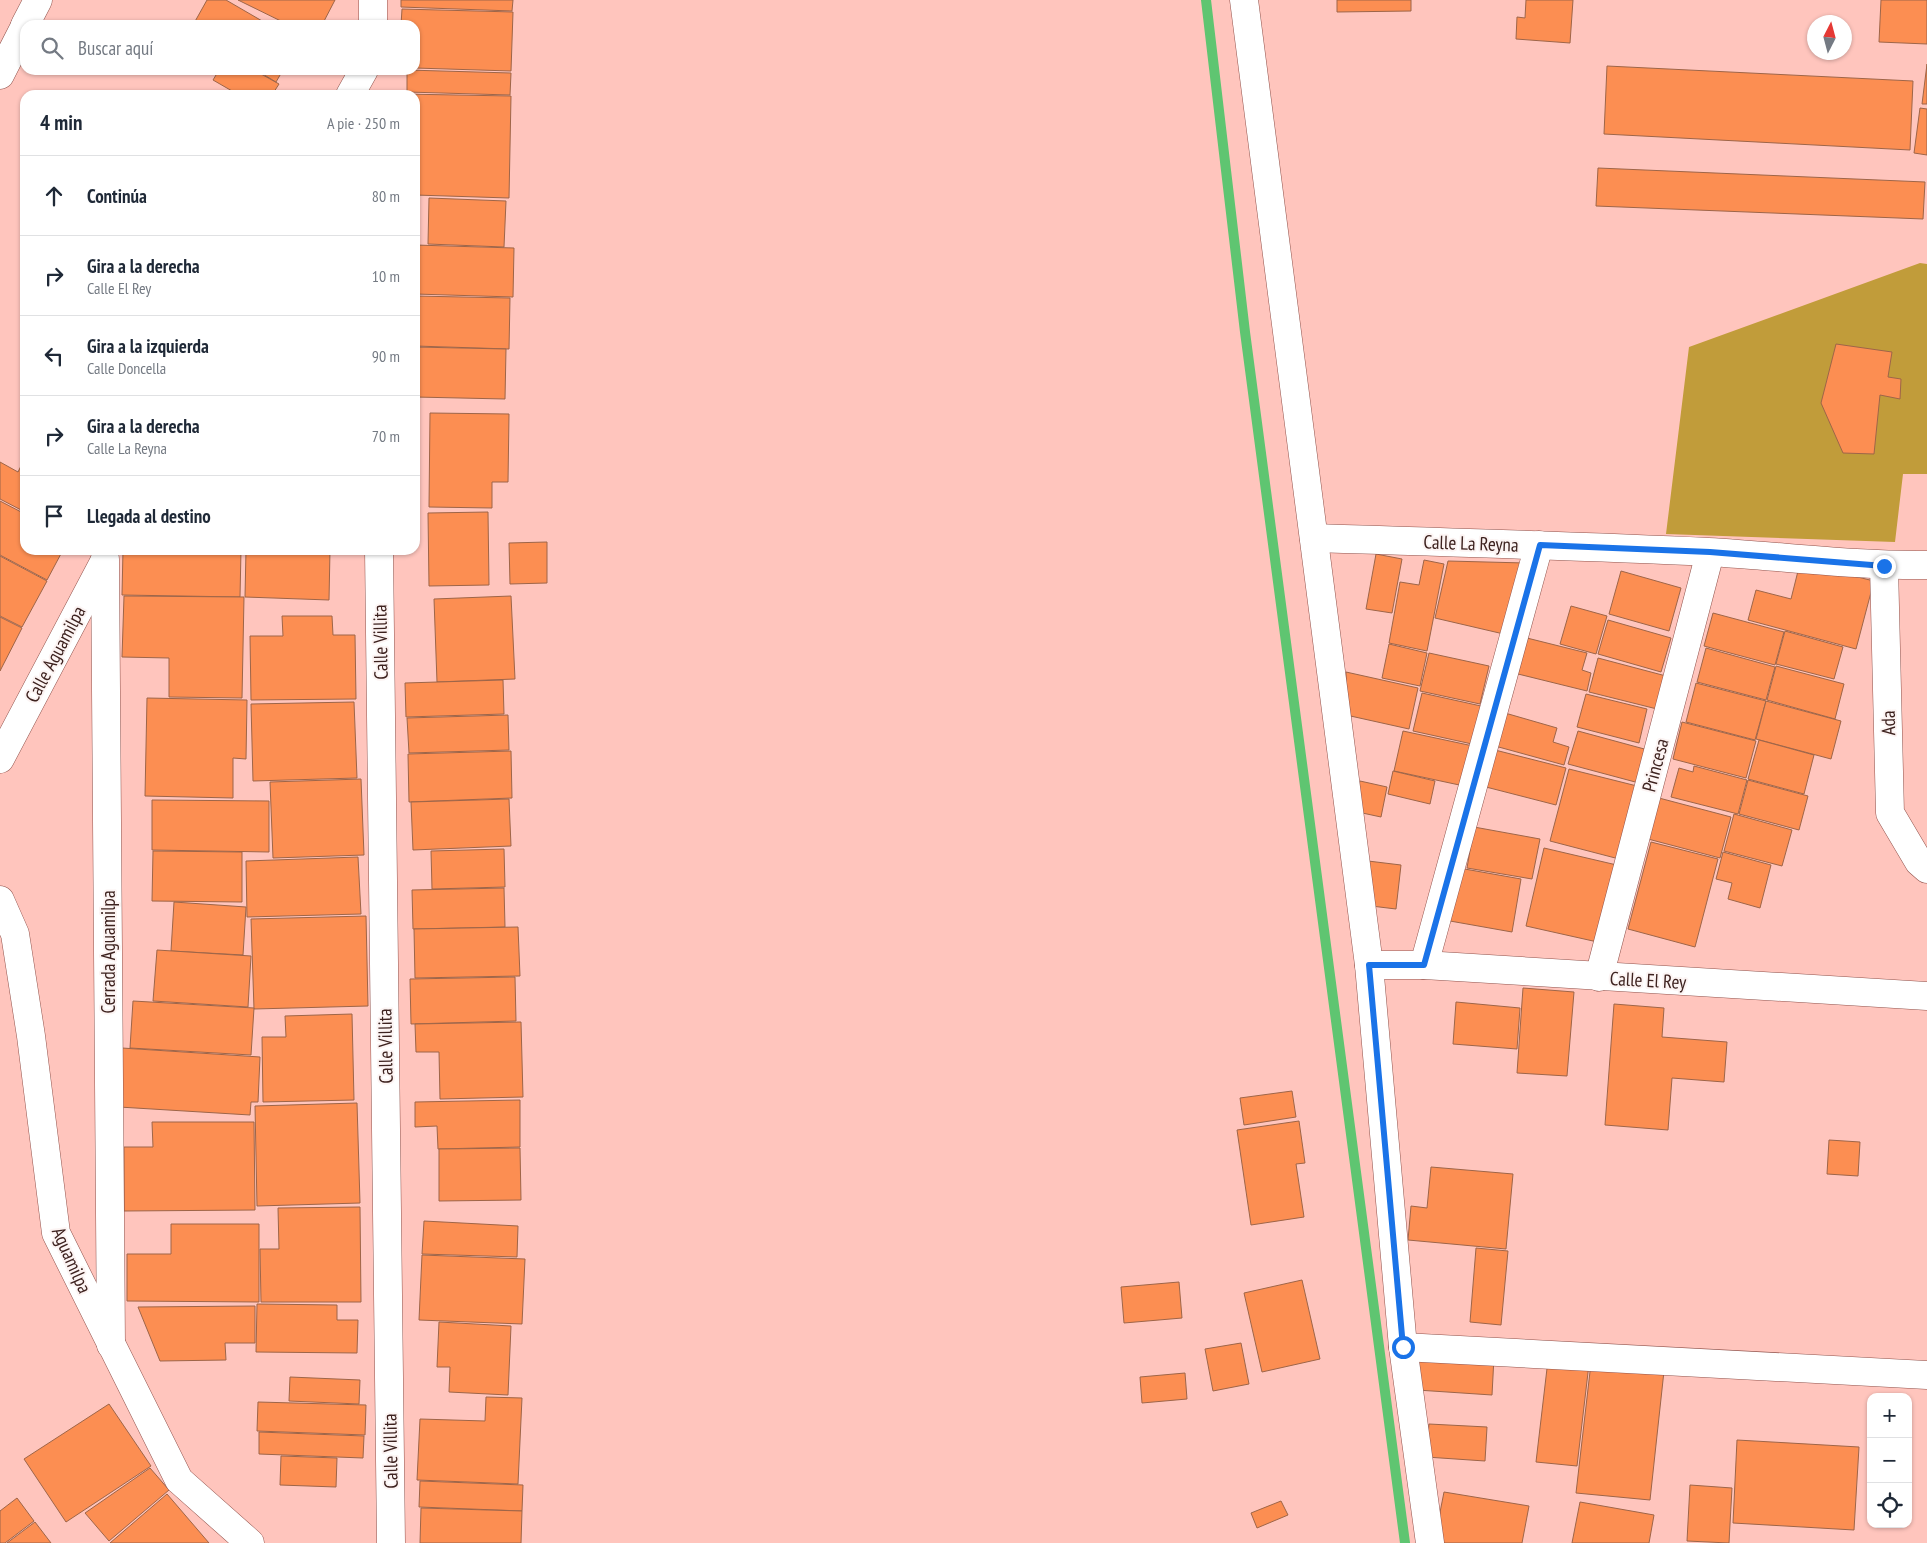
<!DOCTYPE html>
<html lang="es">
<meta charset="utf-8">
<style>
:root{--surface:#fff;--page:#f2f2f3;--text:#1f2937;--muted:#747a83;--line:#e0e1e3}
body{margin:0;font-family:"PT Sans Narrow",sans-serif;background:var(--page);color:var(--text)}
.controls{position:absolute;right:15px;bottom:15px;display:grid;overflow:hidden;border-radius:10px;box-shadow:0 1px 4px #0004}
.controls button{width:45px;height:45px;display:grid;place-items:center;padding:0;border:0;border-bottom:1px solid var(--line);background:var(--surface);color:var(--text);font:25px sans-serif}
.compass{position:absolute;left:1807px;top:15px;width:45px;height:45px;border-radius:50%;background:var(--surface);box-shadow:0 1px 4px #0004;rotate:6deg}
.stop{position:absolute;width:15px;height:15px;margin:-11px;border:4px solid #1a73e8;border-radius:50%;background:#fff}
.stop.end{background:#1a73e8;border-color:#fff;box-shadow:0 1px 5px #0008}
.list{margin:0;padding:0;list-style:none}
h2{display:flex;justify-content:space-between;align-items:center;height:65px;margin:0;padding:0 20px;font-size:21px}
h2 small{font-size:16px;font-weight:400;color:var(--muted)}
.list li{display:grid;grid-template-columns:32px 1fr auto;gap:15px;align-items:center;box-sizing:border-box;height:80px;padding:0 20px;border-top:1px solid var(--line)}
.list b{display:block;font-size:19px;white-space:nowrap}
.list p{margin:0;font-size:16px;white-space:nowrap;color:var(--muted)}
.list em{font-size:16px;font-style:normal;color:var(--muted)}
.icon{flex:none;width:28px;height:28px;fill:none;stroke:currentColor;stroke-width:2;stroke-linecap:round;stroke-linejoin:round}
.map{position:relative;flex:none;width:1927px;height:1543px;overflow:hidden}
.search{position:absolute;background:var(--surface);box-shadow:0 1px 4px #0004;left:20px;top:20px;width:400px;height:55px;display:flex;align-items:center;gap:12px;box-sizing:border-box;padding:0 18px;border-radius:15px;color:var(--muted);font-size:19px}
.panel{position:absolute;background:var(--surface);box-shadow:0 1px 4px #0004;left:20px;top:90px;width:400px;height:465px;border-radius:15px}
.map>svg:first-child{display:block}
</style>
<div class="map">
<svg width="1927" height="1543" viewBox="0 0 1927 1543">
<rect width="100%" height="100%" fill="#ffc5bd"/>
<path fill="#c19c3a" d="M 1920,263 L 1927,264 L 1927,474 L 1903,474 L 1895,542 L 1666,534 L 1689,347 Z"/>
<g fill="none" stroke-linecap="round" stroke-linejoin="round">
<path stroke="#5fc571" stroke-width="10" d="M 1206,0 L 1245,332 L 1405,1543"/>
</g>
<g fill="#fc8e52" stroke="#9e6548">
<path d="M 207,0 L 226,0 L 269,25 L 193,25 Z"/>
<path d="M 238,0 L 335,0 L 322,25 L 289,25 Z"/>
<path d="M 401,0 L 513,0 L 512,11 L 401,7 Z"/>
<path d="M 1337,0 L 1411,0 L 1411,11 L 1337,12 Z"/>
<path d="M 1526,0 L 1573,0 L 1570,43 L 1516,39 L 1517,17 L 1525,18 Z"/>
<path d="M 1881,0 L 1927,0 L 1927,44 L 1879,42 Z"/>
<path d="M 402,9 L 513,12 L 511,71 L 415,68 L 415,25 L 401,25 Z"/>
<path d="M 1927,64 L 1927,104 L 1922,104 Z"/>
<path d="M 1607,66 L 1913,81 L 1910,150 L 1604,134 Z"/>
<path d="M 219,70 L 254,70 L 279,84 L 272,95 L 239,95 L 213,80 Z"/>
<path d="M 256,70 L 283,70 L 276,82 Z"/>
<path d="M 407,70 L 511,73 L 510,95 L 407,92 Z"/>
<path d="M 402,94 L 511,96 L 509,198 L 415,195 L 415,95 Z"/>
<path d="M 1920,108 L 1927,109 L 1927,155 L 1914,153 Z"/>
<path d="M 1598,168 L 1925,182 L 1923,219 L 1596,206 Z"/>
<path d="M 429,198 L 506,201 L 504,247 L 428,244 Z"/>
<path d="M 415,245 L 514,248 L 513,297 L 415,294 Z"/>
<path d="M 415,296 L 510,298 L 509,349 L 415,346 Z"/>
<path d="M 1836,344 L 1892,352 L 1888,377 L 1901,379 L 1900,399 L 1880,395 L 1874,454 L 1843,453 L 1821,403 Z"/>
<path d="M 415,347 L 506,349 L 505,399 L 415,397 Z"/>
<path d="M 430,413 L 509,414 L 508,482 L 492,482 L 492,508 L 429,507 Z"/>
<path d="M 25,458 L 25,512 L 0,499 L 0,462 L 18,472 Z"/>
<path d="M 0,501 L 25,514 L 25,550 L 63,550 L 47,580 L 0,555 Z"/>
<path d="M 488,512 L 489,585 L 429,586 L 428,513 Z"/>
<path d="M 547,542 L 547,583 L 510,584 L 509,543 Z"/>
<path d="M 123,550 L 241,550 L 240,597 L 122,595 Z"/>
<path d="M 246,550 L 330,550 L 329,600 L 245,597 Z"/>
<path d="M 1376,554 L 1402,559 L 1392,613 L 1366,609 Z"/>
<path d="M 0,556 L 47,581 L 22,627 L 0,616 Z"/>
<path d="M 1424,560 L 1444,564 L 1427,651 L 1389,643 L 1400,582 L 1419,585 Z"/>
<path d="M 1448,561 L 1525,563 L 1508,635 L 1435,618 Z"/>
<path d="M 1800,563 L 1874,581 L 1856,649 L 1748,620 L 1756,590 L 1791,599 Z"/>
<path d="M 1621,571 L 1681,588 L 1669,631 L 1609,614 Z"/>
<path d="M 124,596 L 244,597 L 242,698 L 169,697 L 169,658 L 122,657 Z"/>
<path d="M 511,596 L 515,679 L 437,682 L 434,599 Z"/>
<path d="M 1571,606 L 1607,616 L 1596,654 L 1560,644 Z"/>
<path d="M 1713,613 L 1784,632 L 1775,665 L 1704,646 Z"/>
<path d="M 282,616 L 332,616 L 333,635 L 355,635 L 356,699 L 251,700 L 250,636 L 283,636 Z"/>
<path d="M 0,617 L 22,628 L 0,671 Z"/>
<path d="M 1608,620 L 1671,638 L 1661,672 L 1598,654 Z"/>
<path d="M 1785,631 L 1843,647 L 1834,679 L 1776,664 Z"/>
<path d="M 1527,638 L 1587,653 L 1582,670 L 1591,673 L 1587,691 L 1518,674 Z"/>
<path d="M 1389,644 L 1427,653 L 1420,686 L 1382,678 Z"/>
<path d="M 1706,648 L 1775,667 L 1766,700 L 1697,682 Z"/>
<path d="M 1429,653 L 1489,666 L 1480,704 L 1420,691 Z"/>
<path d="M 1598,658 L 1666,676 L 1657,709 L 1589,692 Z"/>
<path d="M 1776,666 L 1844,684 L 1835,719 L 1767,700 Z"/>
<path d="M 1346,672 L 1418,688 L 1409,729 L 1346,715 Z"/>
<path d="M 503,680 L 504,714 L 406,717 L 405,683 Z"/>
<path d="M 1696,683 L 1766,701 L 1755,740 L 1686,722 Z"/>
<path d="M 1422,693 L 1481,706 L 1472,744 L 1413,731 Z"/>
<path d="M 1586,694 L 1647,709 L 1639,743 L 1577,727 Z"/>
<path d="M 147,698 L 247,700 L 246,759 L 233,758 L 233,798 L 145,796 Z"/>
<path d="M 1766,701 L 1841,721 L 1831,759 L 1756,739 Z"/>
<path d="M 354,702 L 357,778 L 253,781 L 251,704 Z"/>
<path d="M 1505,713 L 1557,728 L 1553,742 L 1569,747 L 1564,765 L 1495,746 Z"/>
<path d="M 508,715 L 509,750 L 409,753 L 407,718 Z"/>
<path d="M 1682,722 L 1756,741 L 1746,778 L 1673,759 Z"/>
<path d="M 1403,731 L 1473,746 L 1464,786 L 1394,771 Z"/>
<path d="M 1578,731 L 1648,750 L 1639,783 L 1568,764 Z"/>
<path d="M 1759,740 L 1814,755 L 1804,794 L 1748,779 Z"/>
<path d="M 1495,750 L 1566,768 L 1556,805 L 1486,787 Z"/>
<path d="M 511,751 L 512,798 L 409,802 L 408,754 Z"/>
<path d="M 1694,766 L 1747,780 L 1738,814 L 1671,797 L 1679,768 L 1693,772 Z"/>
<path d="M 1569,769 L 1641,787 L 1623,860 L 1550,841 Z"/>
<path d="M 1393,771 L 1435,781 L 1430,804 L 1388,794 Z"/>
<path d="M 361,779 L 364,855 L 273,858 L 270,782 Z"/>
<path d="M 1748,780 L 1808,796 L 1799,830 L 1739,814 Z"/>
<path d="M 1360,781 L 1387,787 L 1381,817 L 1353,811 Z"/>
<path d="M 1659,798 L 1731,817 L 1720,858 L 1648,839 Z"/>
<path d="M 509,799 L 511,846 L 413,850 L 411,802 Z"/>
<path d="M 152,800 L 269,801 L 269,852 L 152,850 Z"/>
<path d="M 1734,814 L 1792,830 L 1782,866 L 1724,851 Z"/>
<path d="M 1474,827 L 1540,839 L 1532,879 L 1467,868 Z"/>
<path d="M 1651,842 L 1718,859 L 1695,947 L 1628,929 Z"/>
<path d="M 1544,848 L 1621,866 L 1602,943 L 1526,926 Z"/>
<path d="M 504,849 L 505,887 L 432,889 L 431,851 Z"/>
<path d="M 153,851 L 242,852 L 242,902 L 152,901 Z"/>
<path d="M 1723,852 L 1771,865 L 1760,908 L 1728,899 L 1732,883 L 1716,879 Z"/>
<path d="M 358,857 L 361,914 L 247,917 L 246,861 Z"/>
<path d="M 1368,861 L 1401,865 L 1396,909 L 1363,905 Z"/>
<path d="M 1459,868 L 1521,879 L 1512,932 L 1450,921 Z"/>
<path d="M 504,888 L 505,927 L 413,929 L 412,890 Z"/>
<path d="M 174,902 L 246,907 L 243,955 L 171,951 Z"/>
<path d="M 366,916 L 368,1006 L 254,1009 L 251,919 Z"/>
<path d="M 518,927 L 520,976 L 415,978 L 414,929 Z"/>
<path d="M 157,950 L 251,956 L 248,1007 L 153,1001 Z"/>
<path d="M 515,977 L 516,1021 L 411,1024 L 410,979 Z"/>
<path d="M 1523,988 L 1574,992 L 1567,1076 L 1517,1073 Z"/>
<path d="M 133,1001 L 254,1008 L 251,1055 L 130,1048 Z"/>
<path d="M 1456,1002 L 1520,1008 L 1517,1049 L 1453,1044 Z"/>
<path d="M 1614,1004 L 1664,1008 L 1662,1037 L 1727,1042 L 1724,1082 L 1672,1078 L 1668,1130 L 1605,1125 Z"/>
<path d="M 352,1014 L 354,1100 L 263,1102 L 262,1037 L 286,1037 L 285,1016 Z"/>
<path d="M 521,1022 L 523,1097 L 440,1099 L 439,1052 L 416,1052 L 415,1024 Z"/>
<path d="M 122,1048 L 260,1057 L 258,1102 L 251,1102 L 250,1115 L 119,1107 Z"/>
<path d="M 1292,1091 L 1296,1117 L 1244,1125 L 1240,1098 Z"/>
<path d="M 520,1100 L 520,1147 L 438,1149 L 437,1126 L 415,1127 L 415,1102 Z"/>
<path d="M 357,1103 L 360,1203 L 257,1206 L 255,1106 Z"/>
<path d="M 1299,1121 L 1305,1163 L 1296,1164 L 1304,1217 L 1251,1225 L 1237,1130 Z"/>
<path d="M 152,1122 L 254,1122 L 255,1210 L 124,1211 L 124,1147 L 153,1147 Z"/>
<path d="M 1829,1140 L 1860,1142 L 1858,1176 L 1827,1174 Z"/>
<path d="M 520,1148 L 521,1200 L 439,1201 L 439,1149 Z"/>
<path d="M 1431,1167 L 1513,1174 L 1506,1249 L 1408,1240 L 1411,1206 L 1427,1208 Z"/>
<path d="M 360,1207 L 361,1302 L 261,1302 L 260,1249 L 279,1249 L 278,1208 Z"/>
<path d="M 424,1221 L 518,1226 L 517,1257 L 422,1254 Z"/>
<path d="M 171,1224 L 259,1224 L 259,1302 L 127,1301 L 127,1254 L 171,1254 Z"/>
<path d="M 1476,1248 L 1508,1251 L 1501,1325 L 1470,1322 Z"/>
<path d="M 422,1255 L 525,1259 L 522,1324 L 419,1320 Z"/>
<path d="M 1302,1280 L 1320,1359 L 1262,1372 L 1244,1293 Z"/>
<path d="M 1179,1282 L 1182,1318 L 1124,1323 L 1121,1287 Z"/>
<path d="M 257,1304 L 337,1305 L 337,1320 L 358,1320 L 357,1353 L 256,1352 Z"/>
<path d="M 255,1306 L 255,1343 L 225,1343 L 226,1360 L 160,1361 L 138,1307 Z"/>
<path d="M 439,1322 L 511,1326 L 508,1395 L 449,1392 L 450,1367 L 437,1367 Z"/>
<path d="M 1241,1343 L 1249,1384 L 1213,1391 L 1205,1349 Z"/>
<path d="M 1420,1352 L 1494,1357 L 1492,1395 L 1417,1390 Z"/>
<path d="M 1548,1360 L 1589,1364 L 1577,1466 L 1536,1462 Z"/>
<path d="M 1591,1363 L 1664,1371 L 1650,1500 L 1576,1493 Z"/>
<path d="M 1185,1373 L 1187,1399 L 1142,1403 L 1140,1377 Z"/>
<path d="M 290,1377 L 360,1380 L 359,1404 L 289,1401 Z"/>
<path d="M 486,1397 L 522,1398 L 518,1484 L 417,1480 L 420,1419 L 485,1421 Z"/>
<path d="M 258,1402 L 366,1405 L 365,1435 L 257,1431 Z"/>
<path d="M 109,1404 L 151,1466 L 66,1522 L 24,1459 Z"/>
<path d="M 1429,1424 L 1487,1427 L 1485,1461 L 1426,1457 Z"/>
<path d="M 259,1432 L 364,1436 L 363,1458 L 259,1454 Z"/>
<path d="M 1737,1440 L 1859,1447 L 1854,1530 L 1733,1523 Z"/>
<path d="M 281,1456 L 337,1458 L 336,1487 L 280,1485 Z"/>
<path d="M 150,1468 L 169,1490 L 109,1541 L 85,1513 Z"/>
<path d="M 420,1481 L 523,1485 L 522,1511 L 419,1507 Z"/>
<path d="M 1690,1485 L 1732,1488 L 1729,1543 L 1687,1541 Z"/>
<path d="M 1444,1492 L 1529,1506 L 1522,1543 L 1434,1543 Z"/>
<path d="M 167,1494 L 209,1543 L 110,1543 Z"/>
<path d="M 17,1498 L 34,1521 L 5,1543 L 0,1543 L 0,1511 Z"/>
<path d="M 1281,1501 L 1288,1515 L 1257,1528 L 1251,1513 Z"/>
<path d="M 1580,1502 L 1654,1515 L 1649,1543 L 1572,1543 Z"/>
<path d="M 421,1508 L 522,1511 L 521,1543 L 420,1543 Z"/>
<path d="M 35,1522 L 51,1543 L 7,1543 Z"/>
</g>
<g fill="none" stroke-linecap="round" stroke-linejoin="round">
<g stroke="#91534c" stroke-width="29">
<g id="minor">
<path d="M 373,0 L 373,25"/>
<path d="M 1244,0 L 1369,965 L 1403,1347 L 1430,1543"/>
<path d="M 25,25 L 38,0"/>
<path d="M 0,75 L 25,26"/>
<path d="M 350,95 L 364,70"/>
<path d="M 1314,538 C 1445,542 1576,546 1708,552 C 1781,556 1854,566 1927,565"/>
<path d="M 379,550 L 391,1543"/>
<path d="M 105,559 L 111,1345"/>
<path d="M 1884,566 L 1890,813 L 1919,862 L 1927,869"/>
<path d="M 0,759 L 104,562"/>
<path d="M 0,900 L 15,934 L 31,1036 L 56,1233 L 179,1480 L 250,1543"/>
<path d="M 1369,965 L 1424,965 L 1927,996"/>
<path d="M 1424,965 L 1539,545"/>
<path d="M 1599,977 L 1710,553"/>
<path d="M 1403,1347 L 1927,1375"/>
</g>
</g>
<use href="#minor" stroke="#fff" stroke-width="28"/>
</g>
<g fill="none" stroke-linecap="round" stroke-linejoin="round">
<path stroke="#1a73e8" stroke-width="6" d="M 1403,1347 L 1369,965 L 1424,965 L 1540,545 L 1710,552 L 1884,566"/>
</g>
<g text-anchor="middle" stroke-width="4" stroke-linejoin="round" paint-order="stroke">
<g font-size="19" fill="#3d221f" stroke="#fcf4f3">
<text transform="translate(1471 543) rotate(2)" y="7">Calle La Reyna</text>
<text transform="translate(380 642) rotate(-91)" y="7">Calle Villita</text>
<text transform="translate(55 654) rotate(-62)" y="7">Calle Aguamilpa</text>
<text transform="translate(1888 723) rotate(-91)" y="7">Ada</text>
<text transform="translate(1655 765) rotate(-75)" y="7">Princesa</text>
<text transform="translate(108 952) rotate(-90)" y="7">Cerrada Aguamilpa</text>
<text transform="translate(1648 980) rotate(3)" y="7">Calle El Rey</text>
<text transform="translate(385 1046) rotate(-91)" y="7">Calle Villita</text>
<text transform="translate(72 1260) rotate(66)" y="7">Aguamilpa</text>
<text transform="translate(390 1451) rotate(-91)" y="7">Calle Villita</text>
</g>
</g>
</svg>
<div class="controls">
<button>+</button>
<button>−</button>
<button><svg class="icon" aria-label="locate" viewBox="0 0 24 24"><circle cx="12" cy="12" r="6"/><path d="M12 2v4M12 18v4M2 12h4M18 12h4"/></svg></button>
</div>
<svg class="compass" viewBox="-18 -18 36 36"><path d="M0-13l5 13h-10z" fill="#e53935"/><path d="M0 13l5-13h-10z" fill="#747a83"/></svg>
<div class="stop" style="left:1403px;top:1347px"></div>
<div class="stop end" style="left:1884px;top:566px"></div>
<div class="search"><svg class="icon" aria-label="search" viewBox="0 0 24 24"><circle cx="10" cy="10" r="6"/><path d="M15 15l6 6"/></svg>Buscar aquí</div>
<section class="panel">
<h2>4 min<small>A pie · 250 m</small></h2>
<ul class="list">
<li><svg class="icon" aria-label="ahead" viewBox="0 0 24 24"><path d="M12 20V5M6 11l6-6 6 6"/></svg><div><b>Continúa</b></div><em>80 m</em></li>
<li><svg class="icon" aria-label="right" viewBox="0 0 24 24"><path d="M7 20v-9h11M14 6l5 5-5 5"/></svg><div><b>Gira a la derecha</b><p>Calle El Rey</p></div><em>10 m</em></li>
<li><svg class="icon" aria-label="left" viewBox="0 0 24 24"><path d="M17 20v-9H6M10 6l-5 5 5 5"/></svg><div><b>Gira a la izquierda</b><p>Calle Doncella</p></div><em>90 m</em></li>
<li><svg class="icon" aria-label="right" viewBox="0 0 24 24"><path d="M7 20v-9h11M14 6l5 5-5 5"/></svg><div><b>Gira a la derecha</b><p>Calle La Reyna</p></div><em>70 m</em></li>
<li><svg class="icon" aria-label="arrive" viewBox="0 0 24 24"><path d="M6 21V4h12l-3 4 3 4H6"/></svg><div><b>Llegada al destino</b></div></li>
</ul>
</section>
</div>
